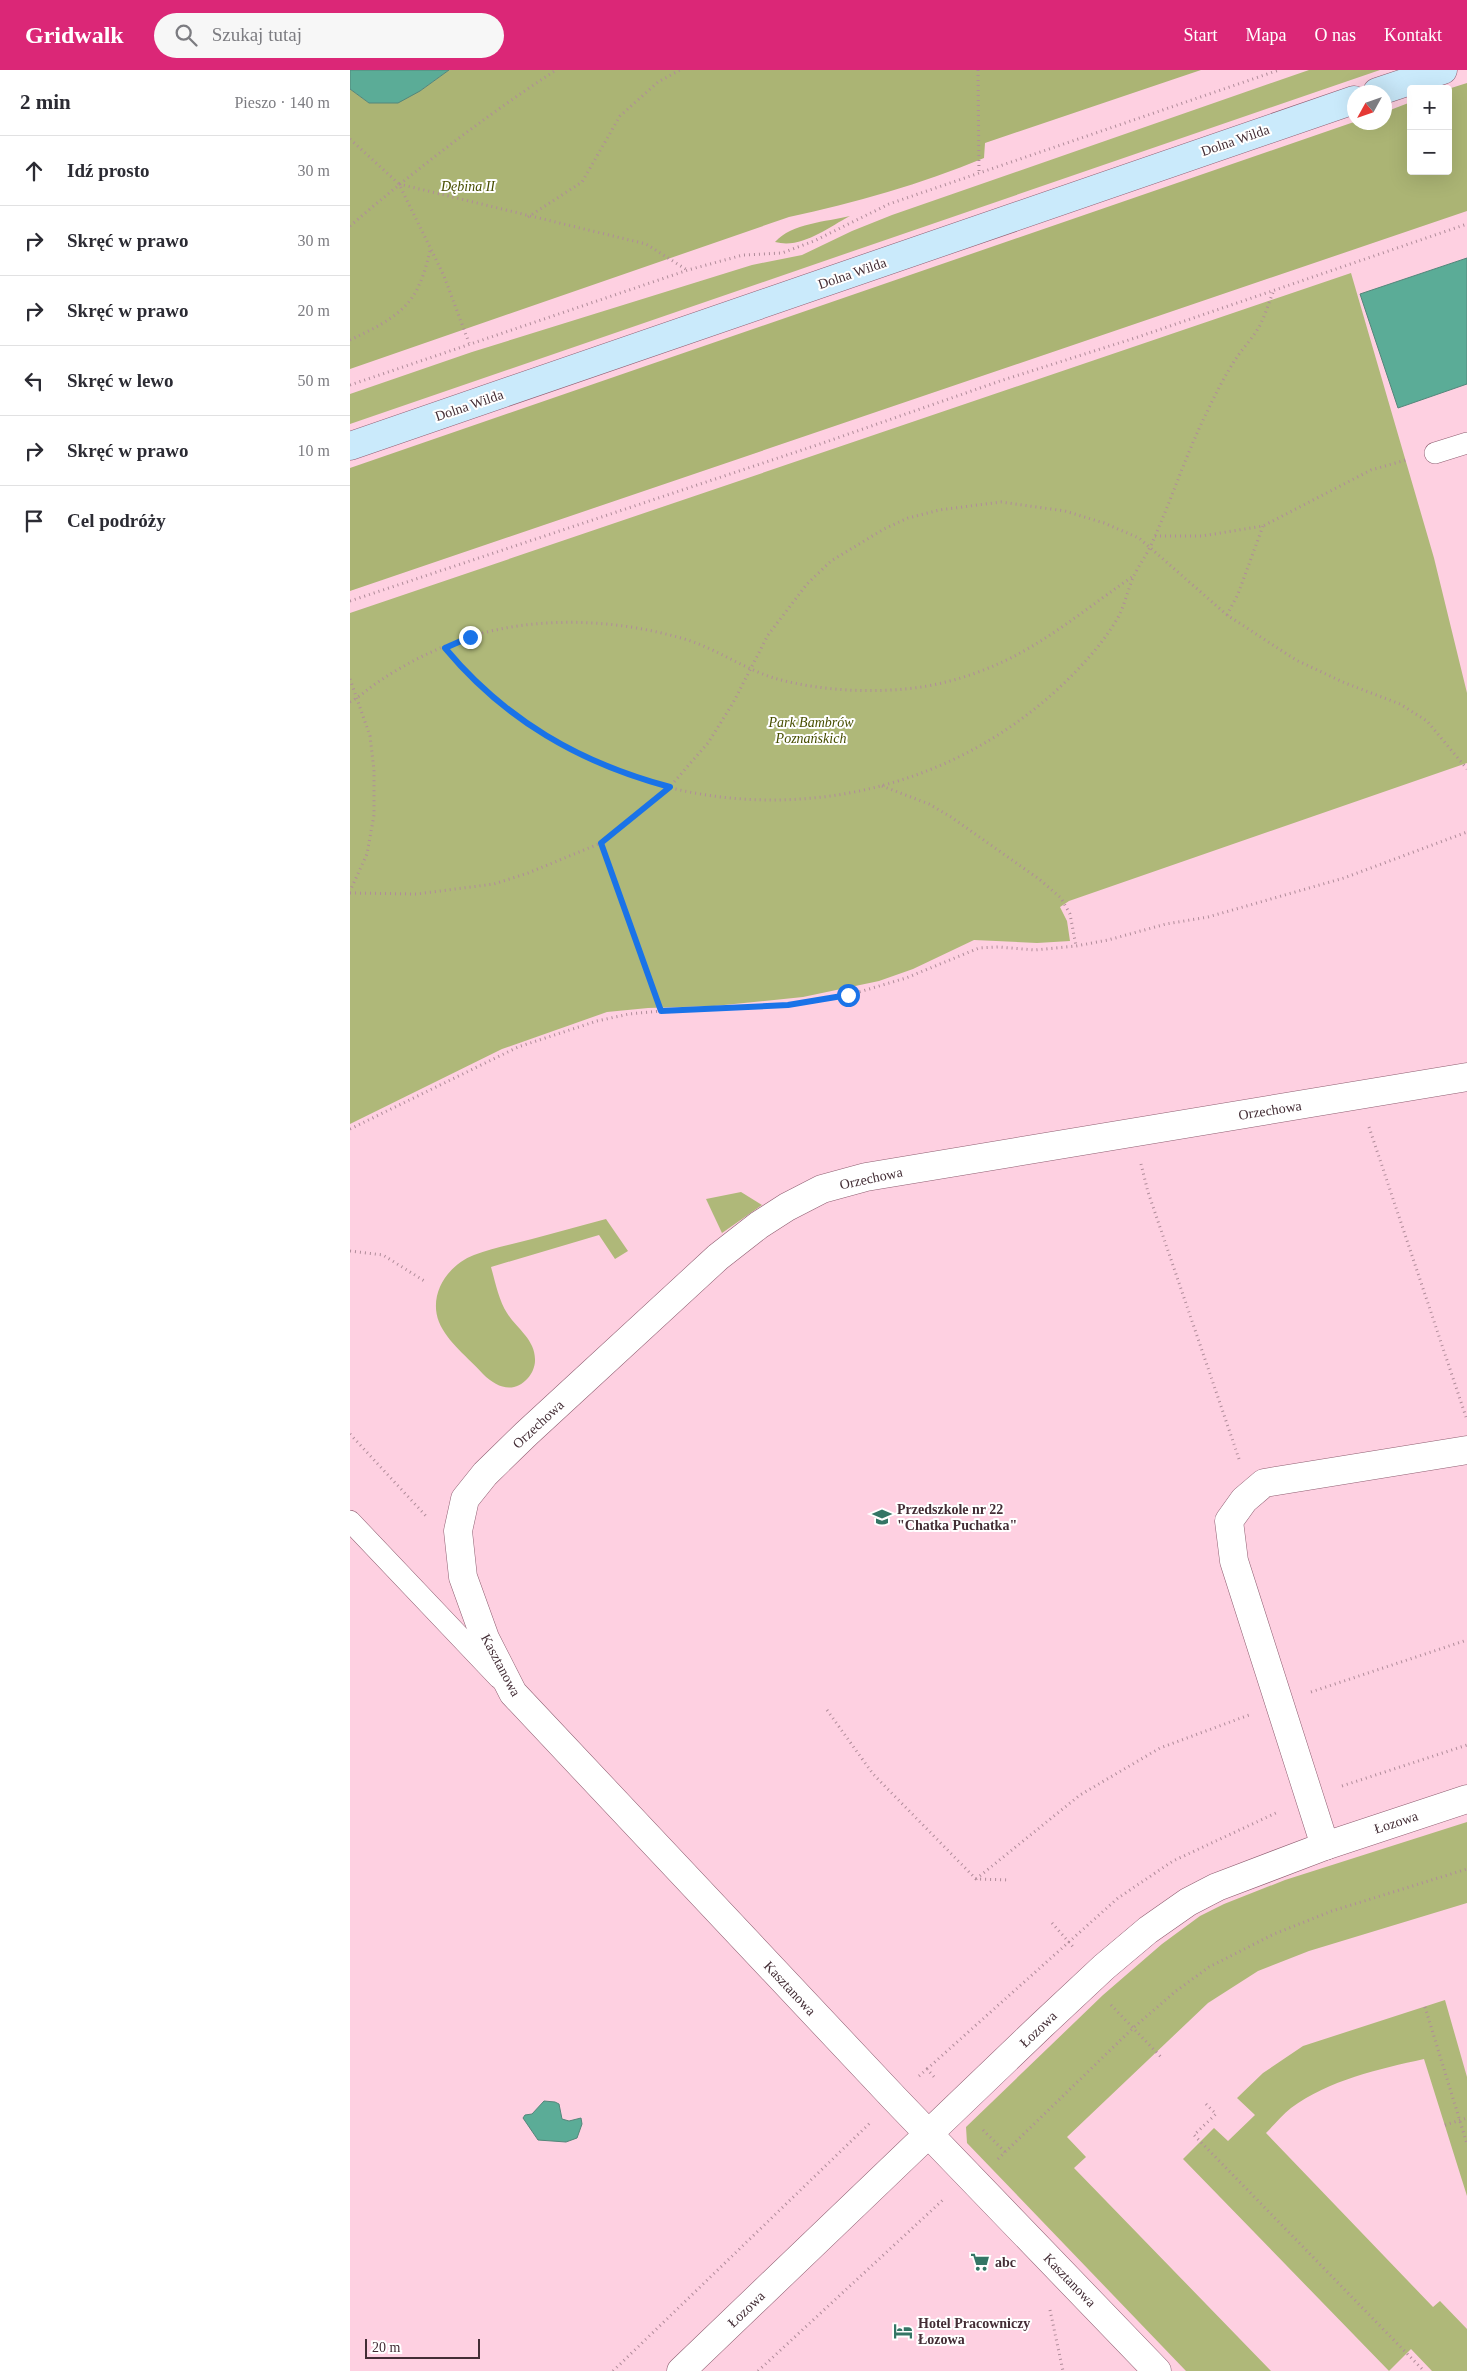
<!DOCTYPE html>
<html lang="pl">
<meta charset="utf-8">
<style>
:root{--surface:#fff;--page:#f7f7f7;--text:#2b2b33;--muted:#7c7c81;--line:#e1e1e2;--accent:#db2777}
body{margin:0;font-family:"Times New Roman",serif;background:var(--page);color:var(--text)}
.controls{position:absolute;right:15px;top:15px;display:grid;overflow:hidden;border-radius:5px;box-shadow:0 5px 20px #0002}
.controls button{width:45px;height:45px;display:grid;place-items:center;padding:0;border:0;border-bottom:1px solid var(--line);background:var(--surface);color:var(--text);font:25px sans-serif}
.compass{position:absolute;left:997px;top:15px;width:45px;height:45px;border-radius:50%;background:var(--surface);box-shadow:0 5px 20px #0002;rotate:230deg}
.scale{position:absolute;left:15px;bottom:12px;width:115px;box-sizing:border-box;padding-left:5px;border:2px solid #432d35;border-top:0;font-size:14px;line-height:18px;white-space:nowrap;color:#432d35;-webkit-text-stroke:4px #fff;paint-order:stroke}
.stop{position:absolute;width:15px;height:15px;margin:-11px;border:4px solid #1a73e8;border-radius:50%;background:#fff}
.stop.end{background:#1a73e8;border-color:#fff;box-shadow:0 1px 5px #0008}
.list{margin:0;padding:0;list-style:none}
h2{display:flex;justify-content:space-between;align-items:center;height:65px;margin:0;padding:0 20px;font-size:21px}
h2 small{font-size:16px;font-weight:400;color:var(--muted)}
.list li{display:grid;grid-template-columns:32px 1fr auto;gap:15px;align-items:center;box-sizing:border-box;height:70px;padding:0 20px;border-top:1px solid var(--line)}
.list b{display:block;font-size:19px;white-space:nowrap}
.list em{font-size:16px;font-style:normal;color:var(--muted)}
.icon{flex:none;width:28px;height:28px;fill:none;stroke:currentColor;stroke-width:2;stroke-linecap:round;stroke-linejoin:round}
.map{position:relative;flex:none;width:1117px;height:2301px;overflow:hidden}
header{display:flex;align-items:center;gap:30px;box-sizing:border-box;height:70px;padding:0 25px;background:var(--accent);color:#fff}
header strong{font-size:24px}
nav{display:flex;gap:28px;margin-inline-start:auto;font-size:18px}
.search{width:350px;height:45px;background:var(--page);display:flex;align-items:center;gap:12px;box-sizing:border-box;padding:0 18px;border-radius:28px;color:var(--muted);font-size:19px}
main{display:flex}
aside{flex:1;background:var(--surface)}
.map>svg:first-child{display:block}
</style>
<header>
<strong>Gridwalk</strong>
<div class="search"><svg class="icon" aria-label="search" viewBox="0 0 24 24"><circle cx="10" cy="10" r="6"/><path d="M15 15l6 6"/></svg>Szukaj tutaj</div>
<nav><a>Start</a><a>Mapa</a><a>O nas</a><a>Kontakt</a></nav>
</header>
<main>
<aside>
<h2>2 min<small>Pieszo · 140 m</small></h2>
<ul class="list">
<li><svg class="icon" aria-label="ahead" viewBox="0 0 24 24"><path d="M12 20V5M6 11l6-6 6 6"/></svg><div><b>Idź prosto</b></div><em>30 m</em></li>
<li><svg class="icon" aria-label="right" viewBox="0 0 24 24"><path d="M7 20v-9h11M14 6l5 5-5 5"/></svg><div><b>Skręć w prawo</b></div><em>30 m</em></li>
<li><svg class="icon" aria-label="right" viewBox="0 0 24 24"><path d="M7 20v-9h11M14 6l5 5-5 5"/></svg><div><b>Skręć w prawo</b></div><em>20 m</em></li>
<li><svg class="icon" aria-label="left" viewBox="0 0 24 24"><path d="M17 20v-9H6M10 6l-5 5 5 5"/></svg><div><b>Skręć w lewo</b></div><em>50 m</em></li>
<li><svg class="icon" aria-label="right" viewBox="0 0 24 24"><path d="M7 20v-9h11M14 6l5 5-5 5"/></svg><div><b>Skręć w prawo</b></div><em>10 m</em></li>
<li><svg class="icon" aria-label="arrive" viewBox="0 0 24 24"><path d="M6 21V4h12l-3 4 3 4H6"/></svg><div><b>Cel podróży</b></div></li>
</ul>
</aside>
<div class="map">
<svg width="1117" height="2301" viewBox="0 0 1117 2301">
<rect width="100%" height="100%" fill="#fed0e1"/>
<g fill="#afb879">
<path d="M 959,0 L 1030,0 L 0,354 L 0,324 L 122,282 L 402,195 L 452,185 L 502,161 L 542,145 Z"/>
<path d="M 1001,203 L 1084,488 L 1117,623 L 1117,693 L 719,831 L 710,837 L 717,851 L 720,871 L 687,873 L 624,870 L 563,899 L 529,911 L 453,927 L 364,936 L 298,938 L 257,942 L 152,979 L 0,1054 L 0,543 Z"/>
<path d="M 391,1122 L 412,1135 L 372,1163 L 356,1129 Z"/>
<path d="M 256,1149 L 278,1181 L 265,1189 L 249,1165 L 141,1197 C 145,1211 149,1231 157,1243 C 167,1259 186,1270 185,1291 C 185,1296 182,1304 178,1308 C 164,1324 147,1318 133,1304 C 119,1288 97,1272 89,1252 C 78,1224 98,1195 124,1185 C 142,1178 163,1174 182,1169 C 207,1162 231,1156 256,1149 Z"/>
<path d="M 1117,1752 L 1117,1833 L 959,1881 L 908,1901 L 858,1933 L 717,2067 L 736,2087 L 724,2098 L 921,2301 L 836,2301 L 617,2073 L 616,2057 L 753,1925 L 812,1874 L 850,1846 L 874,1834 L 935,1810 Z"/>
<path d="M 1095,1930 L 1117,2007 L 1117,2126 L 1074,1989 C 1029,1999 979,2010 941,2038 C 932,2045 924,2055 916,2063 L 1083,2237 L 1090,2231 L 1117,2259 L 1117,2301 L 1082,2301 L 1061,2279 L 1039,2301 L 833,2089 L 864,2058 L 878,2071 L 905,2045 L 887,2028 L 913,2003 L 953,1976 Z"/>
</g>
<g fill="#abb474">
<path d="M 99,0 L 851,0 L 635,73 L 634,88 C 571,114 505,133 439,147 L 0,299 L 0,19 L 19,33 L 70,21 Z"/>
<path d="M 1117,13 L 1117,141 L 0,521 L 0,398 L 1004,52 L 1034,52 L 1035,42 L 1061,32 L 1061,101 L 1098,101 L 1098,19 Z"/>
<path d="M 500,146 C 477,158 452,179 425,172 C 442,153 476,152 500,146 Z"/>
</g>
<g fill="#5bac97" stroke="#54867a">
<path d="M 0,0 L 99,0 L 70,21 L 48,33 L 19,33 L 0,19 Z"/>
<path d="M 1117,188 L 1117,314 L 1048,338 L 1010,224 Z"/>
<path d="M 194,2031 L 205,2032 L 209,2034 L 212,2049 L 219,2051 L 231,2048 L 232,2054 L 227,2068 L 216,2072 L 188,2070 L 173,2048 L 175,2045 L 182,2044 Z"/>
</g>
<g fill="none" stroke-linecap="round" stroke-linejoin="round">
<g stroke="#8e5d70" stroke-width="22">
<g id="service">
<path d="M 1085,383 L 1117,373"/>
<path d="M 0,1451 L 149,1608"/>
</g>
</g>
<g stroke="#8e5d70" stroke-width="29">
<g id="minor">
<path d="M 975,1776 L 884,1491 L 879,1451 L 894,1430 L 914,1413 L 1117,1380"/>
<path d="M 331,2301 L 692,1955 L 754,1897 L 798,1860 L 838,1832 L 867,1817 L 975,1776 L 1117,1729"/>
<path d="M 807,2301 L 545,2029 L 163,1623 L 135,1568 L 113,1507 L 108,1461 L 115,1429 L 135,1404 L 176,1364 L 368,1187 L 409,1155 L 437,1137 L 472,1119 L 516,1107 L 1117,1007"/>
</g>
</g>
<g stroke="#8e5d70" stroke-width="29">
<g id="secondary">
<path d="M 1027,22 L 1093,0"/>
<path d="M 0,376 L 1004,30"/>
</g>
</g>
<g stroke="#b08c9a" stroke-width="3" stroke-dasharray="1 4" stroke-linecap="butt">
<path d="M 628,0 L 629,103"/>
<path d="M 0,69 L 49,114 L 94,206 L 119,273"/>
<path d="M 49,114 L 296,174 L 337,200"/>
<path d="M 178,147 L 232,112 L 270,46 L 308,12 L 330,0"/>
<path d="M 0,156 C 65,100 134,47 206,0"/>
<path d="M 0,270 C 27,257 57,244 69,215 C 74,205 77,193 80,181"/>
<path d="M 0,315 L 338,200 L 393,185 L 432,183 L 464,171 L 539,134 L 929,0"/>
<path d="M 805,466 L 852,466 L 913,456 L 1021,400 L 1056,390"/>
<path d="M 0,531 L 470,374 L 650,311 L 788,267 L 1117,154"/>
<path d="M 877,545 L 888,524 L 913,456"/>
<path d="M 95,578 C 264,779 576,782 746,579 C 753,570 760,561 766,551 C 774,538 777,522 783,508 C 788,496 797,485 802,473 C 821,431 835,387 855,346 C 864,327 874,307 885,290 C 892,279 902,269 909,257 C 915,246 919,232 924,220"/>
<path d="M 0,609 L 20,666 L 24,700 L 24,745 L 17,784 L 0,821"/>
<path d="M 0,632 C 11,626 20,617 31,610 C 58,592 91,576 122,566 C 189,546 264,549 331,568 C 364,577 392,598 424,608 C 475,623 546,625 596,612 C 675,592 718,551 782,507"/>
<path d="M 532,716 L 579,734 L 601,747 L 689,809 L 711,828 L 720,844 L 726,876"/>
<path d="M 251,773 L 311,941"/>
<path d="M 0,823 L 67,824 L 144,814 L 178,803 L 251,773 L 317,720 L 358,673 L 383,633 L 418,565 L 457,514 L 481,491 L 534,459 L 558,448 L 589,440 L 651,432 L 715,441 L 754,453 L 789,468 L 877,545 L 946,590 L 995,613 L 1050,634 L 1077,651 L 1117,699"/>
<path d="M 1019,1057 L 1116,1347"/>
<path d="M 0,1059 L 168,977 L 247,951 L 279,944 L 311,941 L 438,935 L 499,925 L 556,908 L 629,878 L 649,877 L 685,880 L 726,876 L 758,870 L 816,854 L 858,847 L 994,808 L 1117,762"/>
<path d="M 791,1094 L 798,1122 L 889,1389"/>
<path d="M 0,1181 L 33,1185 L 76,1212"/>
<path d="M 0,1364 L 76,1446"/>
<path d="M 961,1622 L 1117,1570"/>
<path d="M 477,1640 L 523,1704 L 626,1809 L 660,1810"/>
<path d="M 992,1716 L 1117,1675"/>
<path d="M 626,1809 L 730,1725 L 810,1678 L 899,1645"/>
<path d="M 702,1853 L 725,1879"/>
<path d="M 761,1935 L 811,1987"/>
<path d="M 1075,1937 L 1117,2074"/>
<path d="M 577,1999 L 768,1828 L 823,1791 L 928,1742"/>
<path d="M 569,2006 L 577,1999 L 586,2009"/>
<path d="M 856,2034 L 866,2044 L 844,2065 L 1074,2301"/>
<path d="M 1095,2055 L 1117,2048"/>
<path d="M 633,2060 L 655,2082"/>
<path d="M 648,2089 L 783,1958 L 826,1921 L 859,1897 L 924,1864 L 982,1841 L 1117,1799"/>
<path d="M 700,2240 L 713,2301"/>
<path d="M 263,2301 L 521,2052"/>
<path d="M 408,2301 L 595,2128"/>
</g>
<use href="#service" stroke="#fff" stroke-width="21"/>
<use href="#minor" stroke="#fff" stroke-width="28"/>
<use href="#secondary" stroke="#caeafb" stroke-width="28"/>
</g>
<g fill="none" stroke-linecap="round" stroke-linejoin="round">
<path stroke="#1a73e8" stroke-width="6" d="M 120,567 L 95,578 C 155,650 230,693 320,717 L 251,773 L 311,941 L 438,935 L 498,925"/>
</g>
<defs>
<g id="school-bare" transform="scale(1.5)"><path d="M0-5L7-2L0 1L-7-2ZM-4 1L0 2.5L4 1V4Q0 6-4 4Z" fill="#347565" stroke="#fff" stroke-width="2.5" paint-order="stroke"/></g>
<g id="supermarket-bare" transform="scale(1.5)"><path d="M-6-5.5h2.5l.6 2H6L4.5 2H-2.5L-4.4-4H-6ZM-1.5 3.2a1.3 1.3 0 1 0 .1 0ZM3 3.2a1.3 1.3 0 1 0 .1 0Z" fill="#347565" stroke="#fff" stroke-width="2.5" paint-order="stroke"/></g>
<g id="hotel-bare" transform="scale(1.5)"><path d="M-6-4.5h1.5V1H6V5H4.5V3h-9V5H-6ZM-4 0a1.8 1.8 0 1 1 3.6 0ZM.5 0V-2.5h3Q6-2.5 6 0Z" fill="#347565" stroke="#fff" stroke-width="2.5" paint-order="stroke"/></g>
</defs>
<g fill-rule="evenodd">
<use href="#school-bare" x="532" y="1447"/>
<use href="#supermarket-bare" x="630" y="2192"/>
<use href="#hotel-bare" x="553" y="2261"/>
</g>
<g text-anchor="middle" stroke-width="4" stroke-linejoin="round" paint-order="stroke">
<g font-size="14" fill="#432d35" stroke="#fff">
<text transform="translate(885 70) rotate(-19)" y="5">Dolna Wilda</text>
<text transform="translate(502 203) rotate(-19)" y="5">Dolna Wilda</text>
<text transform="translate(119 335) rotate(-19)" y="5">Dolna Wilda</text>
<text transform="translate(920 1040) rotate(-9)" y="5">Orzechowa</text>
<text transform="translate(521 1108) rotate(-12)" y="5">Orzechowa</text>
<text transform="translate(188 1354) rotate(-43)" y="5">Orzechowa</text>
<text transform="translate(151 1595) rotate(62)" y="5">Kasztanowa</text>
<text transform="translate(1046 1752) rotate(-18)" y="5">Łozowa</text>
<text transform="translate(440 1918) rotate(47)" y="5">Kasztanowa</text>
<text transform="translate(688 1959) rotate(-44)" y="5">Łozowa</text>
<text transform="translate(720 2210) rotate(46)" y="5">Kasztanowa</text>
<text transform="translate(396 2239) rotate(-44)" y="5">Łozowa</text>
</g>
<g font-size="14" font-style="italic" fill="#474e00" stroke="#fff">
<text x="118" y="121">Dębina II</text>
<text x="461" y="657">Park Bambrów<tspan x="461" dy="16">Poznańskich</tspan></text>
</g>
<g font-size="14" font-weight="bold" fill="#432d35" stroke="#fff" text-anchor="start">
<text x="547" y="1444">Przedszkole nr 22<tspan x="547" dy="16">"Chatka Puchatka"</tspan></text>
<text x="645" y="2197">abc</text>
<text x="568" y="2258">Hotel Pracowniczy<tspan x="568" dy="16">Łozowa</tspan></text>
</g>
</g>
</svg>
<div class="controls">
<button>+</button>
<button>−</button>
</div>
<svg class="compass" viewBox="-18 -18 36 36"><path d="M0-13l5 13h-10z" fill="#e53935"/><path d="M0 13l5-13h-10z" fill="#7c7c81"/></svg>
<div class="scale">20 m</div>
<div class="stop" style="left:498px;top:925px"></div>
<div class="stop end" style="left:120px;top:567px"></div>
</div>
</main>
